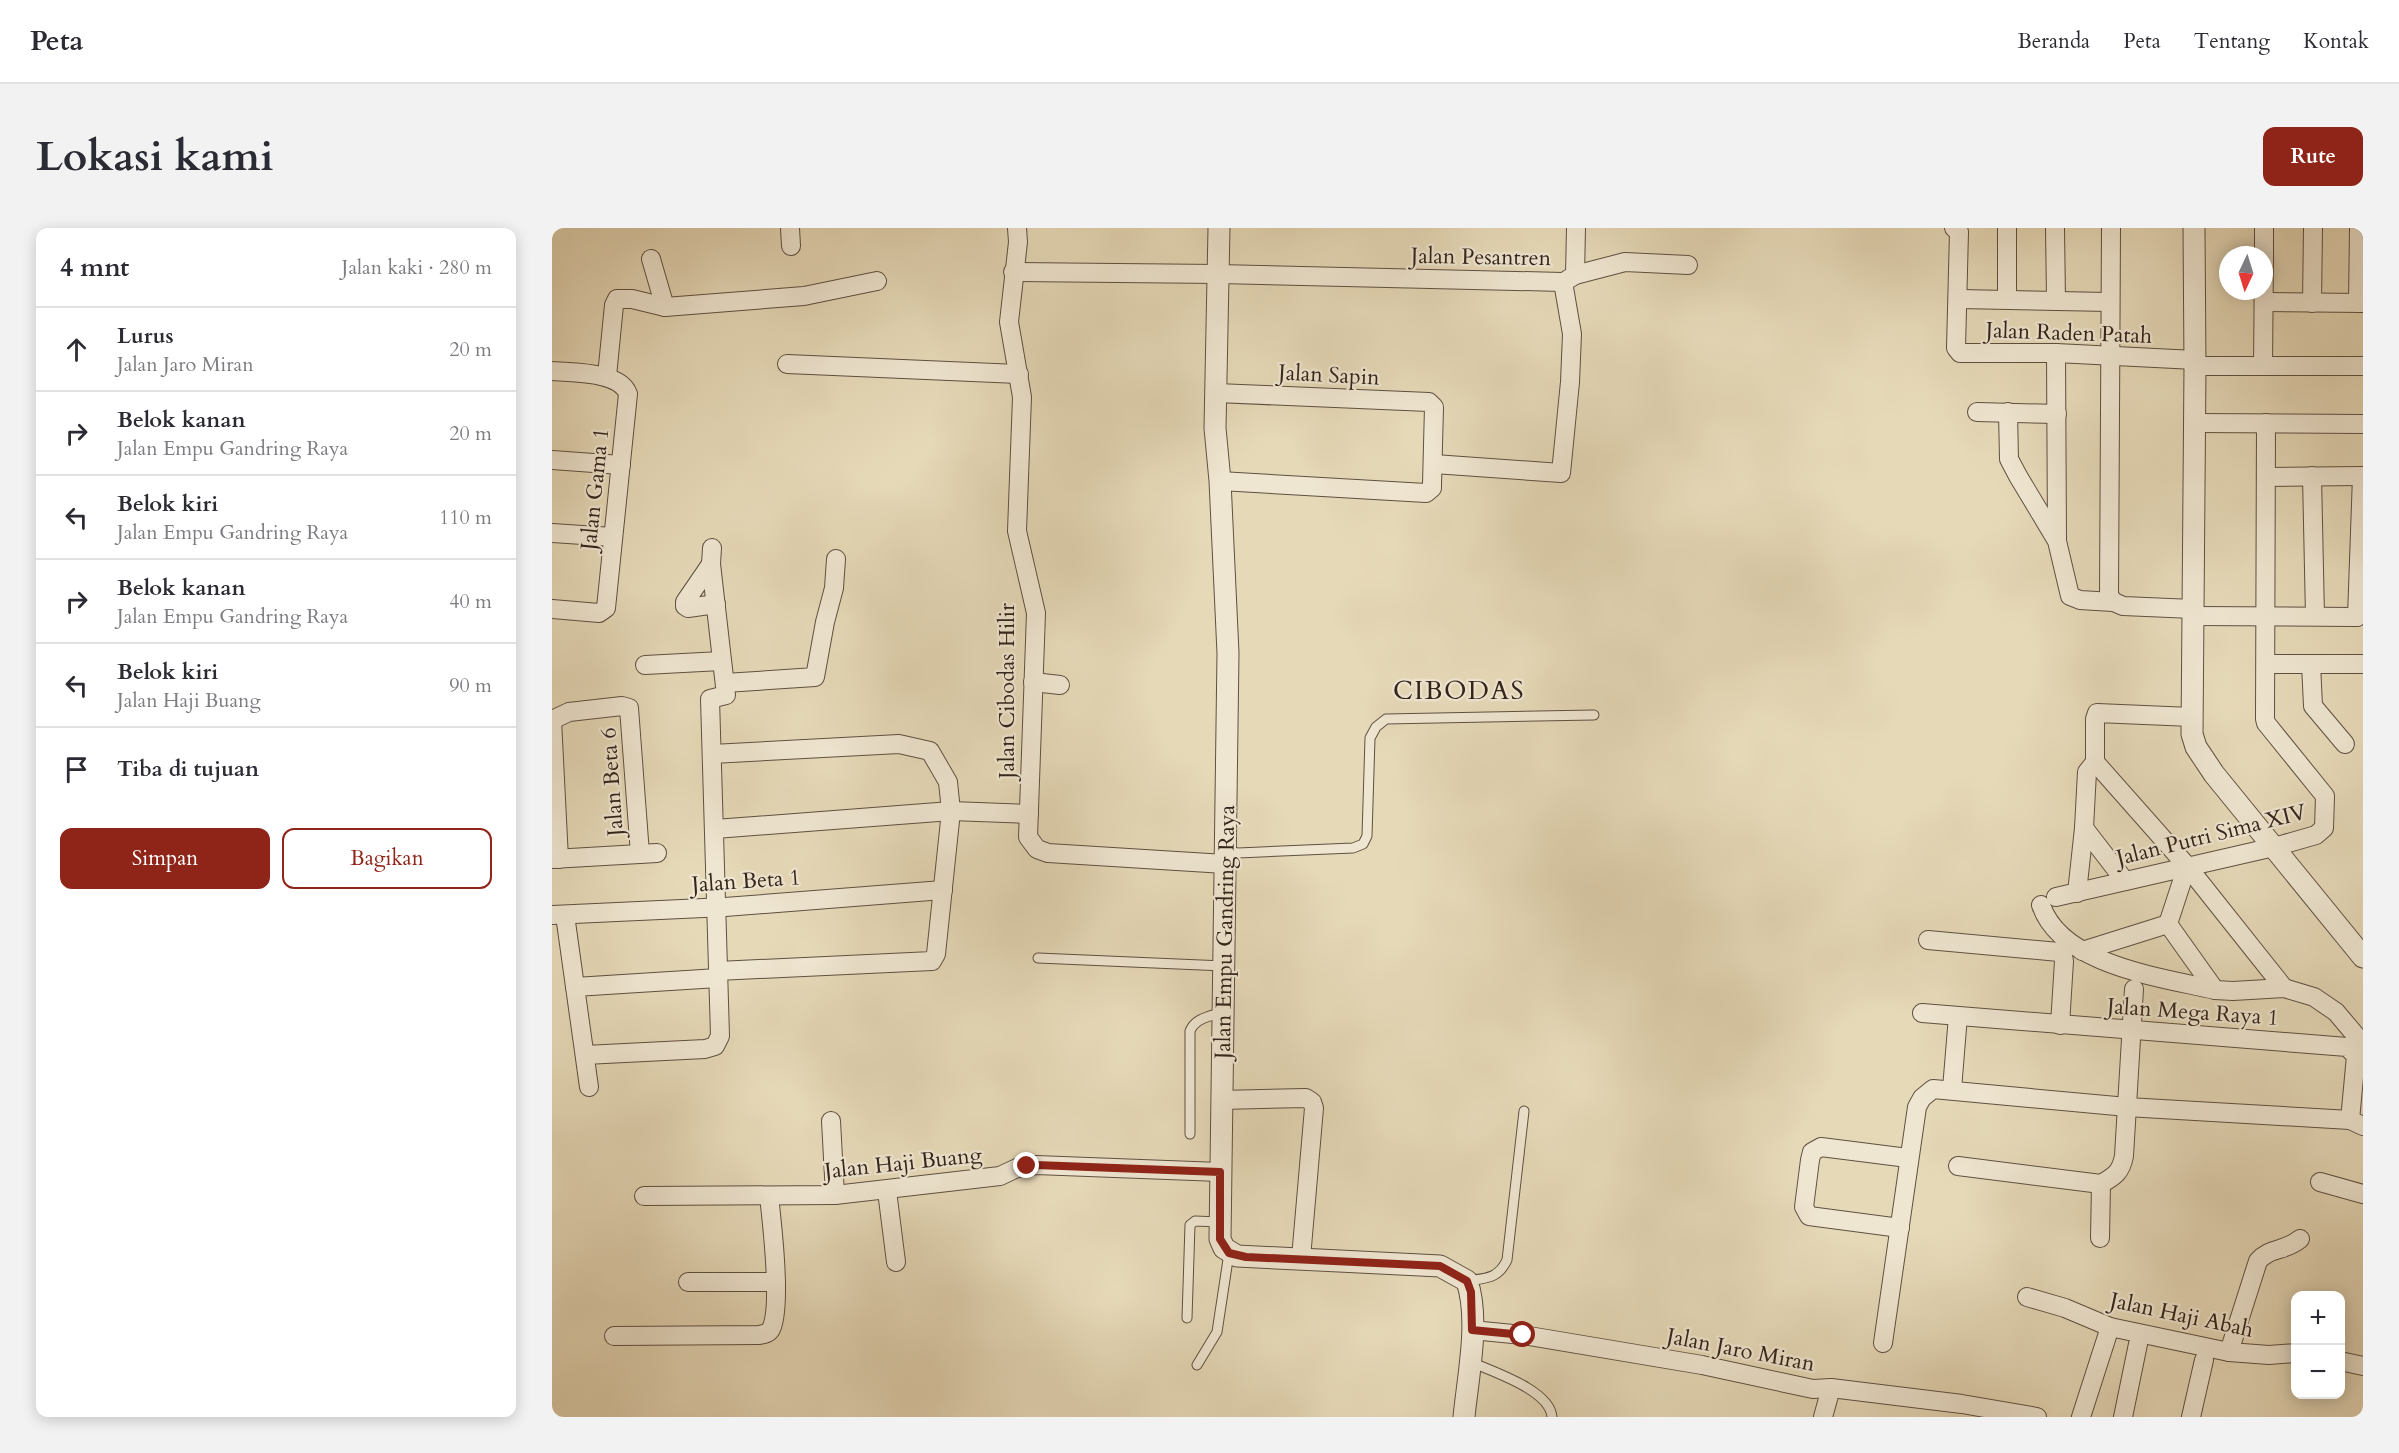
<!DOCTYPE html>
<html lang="id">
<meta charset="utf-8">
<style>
:root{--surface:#fff;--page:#f2f2f3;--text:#2b2b33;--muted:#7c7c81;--line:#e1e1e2;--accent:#8f2418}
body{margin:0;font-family:Cardo,serif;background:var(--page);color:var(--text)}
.controls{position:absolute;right:18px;bottom:18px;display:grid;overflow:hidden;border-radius:12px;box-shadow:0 3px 15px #0003}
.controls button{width:54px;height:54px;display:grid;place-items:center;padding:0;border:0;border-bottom:2px solid var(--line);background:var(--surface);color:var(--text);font:30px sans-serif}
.compass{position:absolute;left:1667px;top:18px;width:54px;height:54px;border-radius:50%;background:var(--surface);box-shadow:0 3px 15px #0003;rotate:184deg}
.stop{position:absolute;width:18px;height:18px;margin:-14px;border:4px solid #8f2418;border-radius:50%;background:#fff}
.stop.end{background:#8f2418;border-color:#fff;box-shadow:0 2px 6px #0008}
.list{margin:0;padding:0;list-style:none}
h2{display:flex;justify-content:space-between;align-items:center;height:78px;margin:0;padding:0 24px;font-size:26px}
h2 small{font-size:20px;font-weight:400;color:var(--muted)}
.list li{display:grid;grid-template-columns:39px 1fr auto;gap:18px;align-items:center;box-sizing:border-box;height:84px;padding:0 24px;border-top:2px solid var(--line)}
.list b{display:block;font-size:22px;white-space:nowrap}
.list p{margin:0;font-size:20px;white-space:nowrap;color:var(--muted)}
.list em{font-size:20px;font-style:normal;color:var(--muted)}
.actions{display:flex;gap:12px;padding:18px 24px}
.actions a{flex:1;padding:14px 0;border:2px solid var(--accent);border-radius:12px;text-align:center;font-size:21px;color:var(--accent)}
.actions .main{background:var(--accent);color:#fff}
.icon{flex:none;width:33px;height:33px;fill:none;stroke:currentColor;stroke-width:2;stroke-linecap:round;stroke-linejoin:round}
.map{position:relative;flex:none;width:1811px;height:1189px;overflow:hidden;border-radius:12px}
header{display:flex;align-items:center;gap:36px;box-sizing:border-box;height:84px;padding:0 30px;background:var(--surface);border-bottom:2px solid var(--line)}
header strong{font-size:28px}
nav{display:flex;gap:33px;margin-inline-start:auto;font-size:21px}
.intro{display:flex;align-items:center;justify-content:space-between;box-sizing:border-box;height:144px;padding:0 36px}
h1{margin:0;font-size:42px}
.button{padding:15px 27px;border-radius:12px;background:var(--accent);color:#fff;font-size:21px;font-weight:700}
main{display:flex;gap:36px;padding:0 36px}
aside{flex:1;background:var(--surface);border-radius:12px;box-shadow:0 3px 15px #0003}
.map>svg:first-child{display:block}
</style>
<header>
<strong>Peta</strong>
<nav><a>Beranda</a><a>Peta</a><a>Tentang</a><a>Kontak</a></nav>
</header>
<div class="intro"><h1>Lokasi kami</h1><a class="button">Rute</a></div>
<main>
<aside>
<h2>4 mnt<small>Jalan kaki · 280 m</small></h2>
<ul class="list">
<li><svg class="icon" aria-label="ahead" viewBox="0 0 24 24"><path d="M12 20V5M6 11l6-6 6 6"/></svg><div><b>Lurus</b><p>Jalan Jaro Miran</p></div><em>20 m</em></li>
<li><svg class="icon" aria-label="right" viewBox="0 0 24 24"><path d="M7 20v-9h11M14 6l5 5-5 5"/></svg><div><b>Belok kanan</b><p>Jalan Empu Gandring Raya</p></div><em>20 m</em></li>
<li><svg class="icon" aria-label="left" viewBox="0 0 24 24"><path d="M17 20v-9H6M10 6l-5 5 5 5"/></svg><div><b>Belok kiri</b><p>Jalan Empu Gandring Raya</p></div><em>110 m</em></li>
<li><svg class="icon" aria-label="right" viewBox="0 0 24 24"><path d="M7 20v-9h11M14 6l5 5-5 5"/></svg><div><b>Belok kanan</b><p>Jalan Empu Gandring Raya</p></div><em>40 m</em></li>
<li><svg class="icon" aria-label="left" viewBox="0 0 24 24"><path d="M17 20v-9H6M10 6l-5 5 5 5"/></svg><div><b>Belok kiri</b><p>Jalan Haji Buang</p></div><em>90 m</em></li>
<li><svg class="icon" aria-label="arrive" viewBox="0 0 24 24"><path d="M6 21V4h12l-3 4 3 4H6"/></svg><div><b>Tiba di tujuan</b></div></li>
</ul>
<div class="actions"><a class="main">Simpan</a><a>Bagikan</a></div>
</aside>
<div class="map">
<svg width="1811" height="1189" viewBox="0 0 1811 1189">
<rect width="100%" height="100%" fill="#e6d9b8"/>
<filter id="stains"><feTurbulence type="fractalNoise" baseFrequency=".00333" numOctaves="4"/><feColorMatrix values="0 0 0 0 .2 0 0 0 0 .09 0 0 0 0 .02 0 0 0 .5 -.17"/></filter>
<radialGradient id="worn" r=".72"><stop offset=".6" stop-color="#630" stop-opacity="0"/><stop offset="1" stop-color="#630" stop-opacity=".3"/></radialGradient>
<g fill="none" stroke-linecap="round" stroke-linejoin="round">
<g stroke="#5f5042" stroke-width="11">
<g id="service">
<path d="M 674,623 L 686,625 L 801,620 L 811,616 L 815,608 L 818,510 L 824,499 L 834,491 L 1042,487"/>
<path d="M 486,730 L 672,738"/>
<path d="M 638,906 L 638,803 C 643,790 659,788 671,784"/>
<path d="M 915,1053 C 934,1050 946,1051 955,1032 L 972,883"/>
<path d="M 635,1090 L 638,997 L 643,993 L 667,994"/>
<path d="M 919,1134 C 941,1144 998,1162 1000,1189"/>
<path d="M 645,1137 L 665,1104 L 677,1025"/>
</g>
</g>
<g stroke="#5f5042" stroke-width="20">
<g id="minor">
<path d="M 238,0 L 239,18"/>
<path d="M 465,0 L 466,14 L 457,94 L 470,169 L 465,303 L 484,385 L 476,609 L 485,621 L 496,625 L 673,636"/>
<path d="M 1402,0 L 1407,4 L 1404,120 L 1408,125 L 1504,125 L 1643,132"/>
<path d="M 1503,0 L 1504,72"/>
<path d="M 1559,0 L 1557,368 L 1562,374 L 1571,378 L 1641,381"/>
<path d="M 1712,0 L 1712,27"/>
<path d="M 99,31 L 113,79"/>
<path d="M 461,44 L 666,46 L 1011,54"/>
<path d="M 1023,47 L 1073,34 L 1136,37"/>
<path d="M 1015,52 L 1023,47 L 1024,0"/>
<path d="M 1407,71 L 1557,74"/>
<path d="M 1455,71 L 1455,0"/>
<path d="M 1713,74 L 1811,75"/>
<path d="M 1760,75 L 1761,0"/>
<path d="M 1806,75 L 1807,0"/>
<path d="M 1504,125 L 1505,311"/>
<path d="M 235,136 L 467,146"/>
<path d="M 1643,138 L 1811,138"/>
<path d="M 1711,138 L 1712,28"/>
<path d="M 0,143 C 20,145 68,143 76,166 L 54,380 L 47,385 L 0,381"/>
<path d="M 55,148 L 62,77 L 65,71 L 80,71 L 113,79 L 252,68 L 325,53"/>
<path d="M 664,165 L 877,174 L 882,179 L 880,256 L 880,260 L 874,265 L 668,253"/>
<path d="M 1425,184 L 1505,186"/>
<path d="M 1456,184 L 1457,231 L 1466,248 L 1505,313 L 1518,368 L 1528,372 L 1561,374"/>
<path d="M 1642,195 L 1811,196"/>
<path d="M 0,232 L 69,237"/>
<path d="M 882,236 L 1009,245 L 1018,154 L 1020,106 L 1011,54"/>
<path d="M 1760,248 L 1763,388"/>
<path d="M 1714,249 L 1811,248"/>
<path d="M 0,305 L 61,309"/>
<path d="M 159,336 L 133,374 L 133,378 L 136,380 L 164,376"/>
<path d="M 1641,388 L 1805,389 L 1811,382"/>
<path d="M 1805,389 L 1810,248"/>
<path d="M 1714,436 L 1811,436"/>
<path d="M 1759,436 L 1761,478 L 1793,516"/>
<path d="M 93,437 L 169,433"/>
<path d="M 481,454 L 508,457"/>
<path d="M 173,455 L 263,449 L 273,394 L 282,360 L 284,331"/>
<path d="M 1639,489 L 1545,485 L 1543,491 L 1543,534 L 1635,638 L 1732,760"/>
<path d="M 0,492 L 17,484 L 70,478 L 77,480 L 88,626"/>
<path d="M 0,492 L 7,631"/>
<path d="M 160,526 L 347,516 L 378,523 L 396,554 L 399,583 L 384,726 L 380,733 L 166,743"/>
<path d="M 1532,600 L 1573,653"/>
<path d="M 163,601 L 399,583 L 477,586"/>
<path d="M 0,631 L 105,625"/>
<path d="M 1525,665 L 1532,600 L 1535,544 L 1543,534"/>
<path d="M 1504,669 L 1722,619 L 1764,607 L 1772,600 L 1773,568 L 1714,495 L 1713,491 L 1714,195"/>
<path d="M 1489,677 C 1509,737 1608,749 1663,762 L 1681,763 L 1732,760 L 1762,769 L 1784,784 L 1811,816"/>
<path d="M 0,687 L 173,679 L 391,662"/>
<path d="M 13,687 L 37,859"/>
<path d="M 1616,696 L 1635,638"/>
<path d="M 1376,712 L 1507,724 L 1511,728 L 1512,733 L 1508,797"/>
<path d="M 1530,723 L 1616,696 L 1663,762"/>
<path d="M 23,759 L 166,750"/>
<path d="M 1370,785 L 1795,819 L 1804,828 L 1798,892"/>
<path d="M 33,827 L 153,821 L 163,818 L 168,808 L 158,471 L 174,467 L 159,336 L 160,320"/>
<path d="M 1400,861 L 1406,788"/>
<path d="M 669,872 L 754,870 L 760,874 L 762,880 L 749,1030"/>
<path d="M 279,893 L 283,967"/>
<path d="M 1406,938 L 1549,956 C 1563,948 1569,944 1572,928 L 1582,761"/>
<path d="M 1768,954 L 1811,966"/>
<path d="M 335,963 L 344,1034"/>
<path d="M 92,968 L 283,967 L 448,948 L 465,940 L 484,937 L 668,944"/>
<path d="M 1348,1000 L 1257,988 L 1252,979 L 1258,932 L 1260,924 L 1269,919 L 1356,930"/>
<path d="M 1548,1010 L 1549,956"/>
<path d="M 136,1054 L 224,1054"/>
<path d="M 1475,1069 L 1513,1080 L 1558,1099 L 1677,1124 L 1717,1127 L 1744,1125"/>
<path d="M 920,1102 L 971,1107 L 1150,1137 L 1261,1161 L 1279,1160 L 1410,1176 L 1485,1189"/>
<path d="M 62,1108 L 207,1107 C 212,1106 216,1106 219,1101 C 230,1079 220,995 217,968"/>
<path d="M 1331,1115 L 1365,879 L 1370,870 L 1381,861 L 1575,879 L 1798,892 L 1811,898"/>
<path d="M 1677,1124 L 1706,1033 C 1718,1019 1732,1024 1748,1011"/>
<path d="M 1788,1133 L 1811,1138"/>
<path d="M 1271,1189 L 1279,1160"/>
<path d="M 1529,1189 L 1558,1099"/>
<path d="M 1571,1189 L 1586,1116"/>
<path d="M 1639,1189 L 1652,1132"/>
</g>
</g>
<g stroke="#5f5042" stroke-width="23">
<g id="tertiary">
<path d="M 667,0 L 663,200 L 668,253 L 676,425 L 668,1011 L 672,1020 L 685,1028 L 888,1038 L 915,1053 C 928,1092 916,1148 912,1189"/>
<path d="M 1642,0 L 1643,138 L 1640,506 L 1644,519 L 1662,546 L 1811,729"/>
</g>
</g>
<use href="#service" stroke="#efe6d1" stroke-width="9"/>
<use href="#minor" stroke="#efe6d1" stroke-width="18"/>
<use href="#tertiary" stroke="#efe6d1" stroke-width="21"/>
</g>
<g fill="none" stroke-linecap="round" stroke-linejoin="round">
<path stroke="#8f2418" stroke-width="8" d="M 475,938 L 484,937 L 668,944 L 668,1011 L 677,1025 L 694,1029 L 888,1038 L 915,1053 L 919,1064 L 920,1102 L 971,1107"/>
</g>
<g text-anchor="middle" stroke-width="4.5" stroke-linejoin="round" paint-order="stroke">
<g font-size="22" fill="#32231b" stroke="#efe6d1">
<text transform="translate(929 28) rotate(1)" y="8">Jalan Pesantren</text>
<text transform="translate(1517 104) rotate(2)" y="8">Jalan Raden Patah</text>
<text transform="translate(777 146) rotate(3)" y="8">Jalan Sapin</text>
<text transform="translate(42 261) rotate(-84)" y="8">Jalan Gama 1</text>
<text transform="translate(454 463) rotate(-90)" y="8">Jalan Cibodas Hilir</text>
<text transform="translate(59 554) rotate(-94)" y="8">Jalan Beta 6</text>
<text transform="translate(1659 606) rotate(-14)" y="8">Jalan Putri Sima XIV</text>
<text transform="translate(194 652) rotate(-4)" y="8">Jalan Beta 1</text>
<text transform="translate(672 704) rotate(-89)" y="8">Jalan Empu Gandring Raya</text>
<text transform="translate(1641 783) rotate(4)" y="8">Jalan Mega Raya 1</text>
<text transform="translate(351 934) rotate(-6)" y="8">Jalan Haji Buang</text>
<text transform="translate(1630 1086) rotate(12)" y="8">Jalan Haji Abah</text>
<text transform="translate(1189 1121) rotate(11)" y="8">Jalan Jaro Miran</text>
</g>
<g font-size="26" letter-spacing="1.5" fill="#32231b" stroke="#efe6d1">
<text x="907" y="471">CIBODAS</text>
</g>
</g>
<rect width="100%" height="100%" filter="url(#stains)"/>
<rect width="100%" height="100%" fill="url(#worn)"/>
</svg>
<div class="controls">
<button>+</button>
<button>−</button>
</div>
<svg class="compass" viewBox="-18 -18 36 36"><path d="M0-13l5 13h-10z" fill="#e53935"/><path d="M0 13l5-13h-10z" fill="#7c7c81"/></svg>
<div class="stop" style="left:971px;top:1107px"></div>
<div class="stop end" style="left:475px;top:938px"></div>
</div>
</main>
